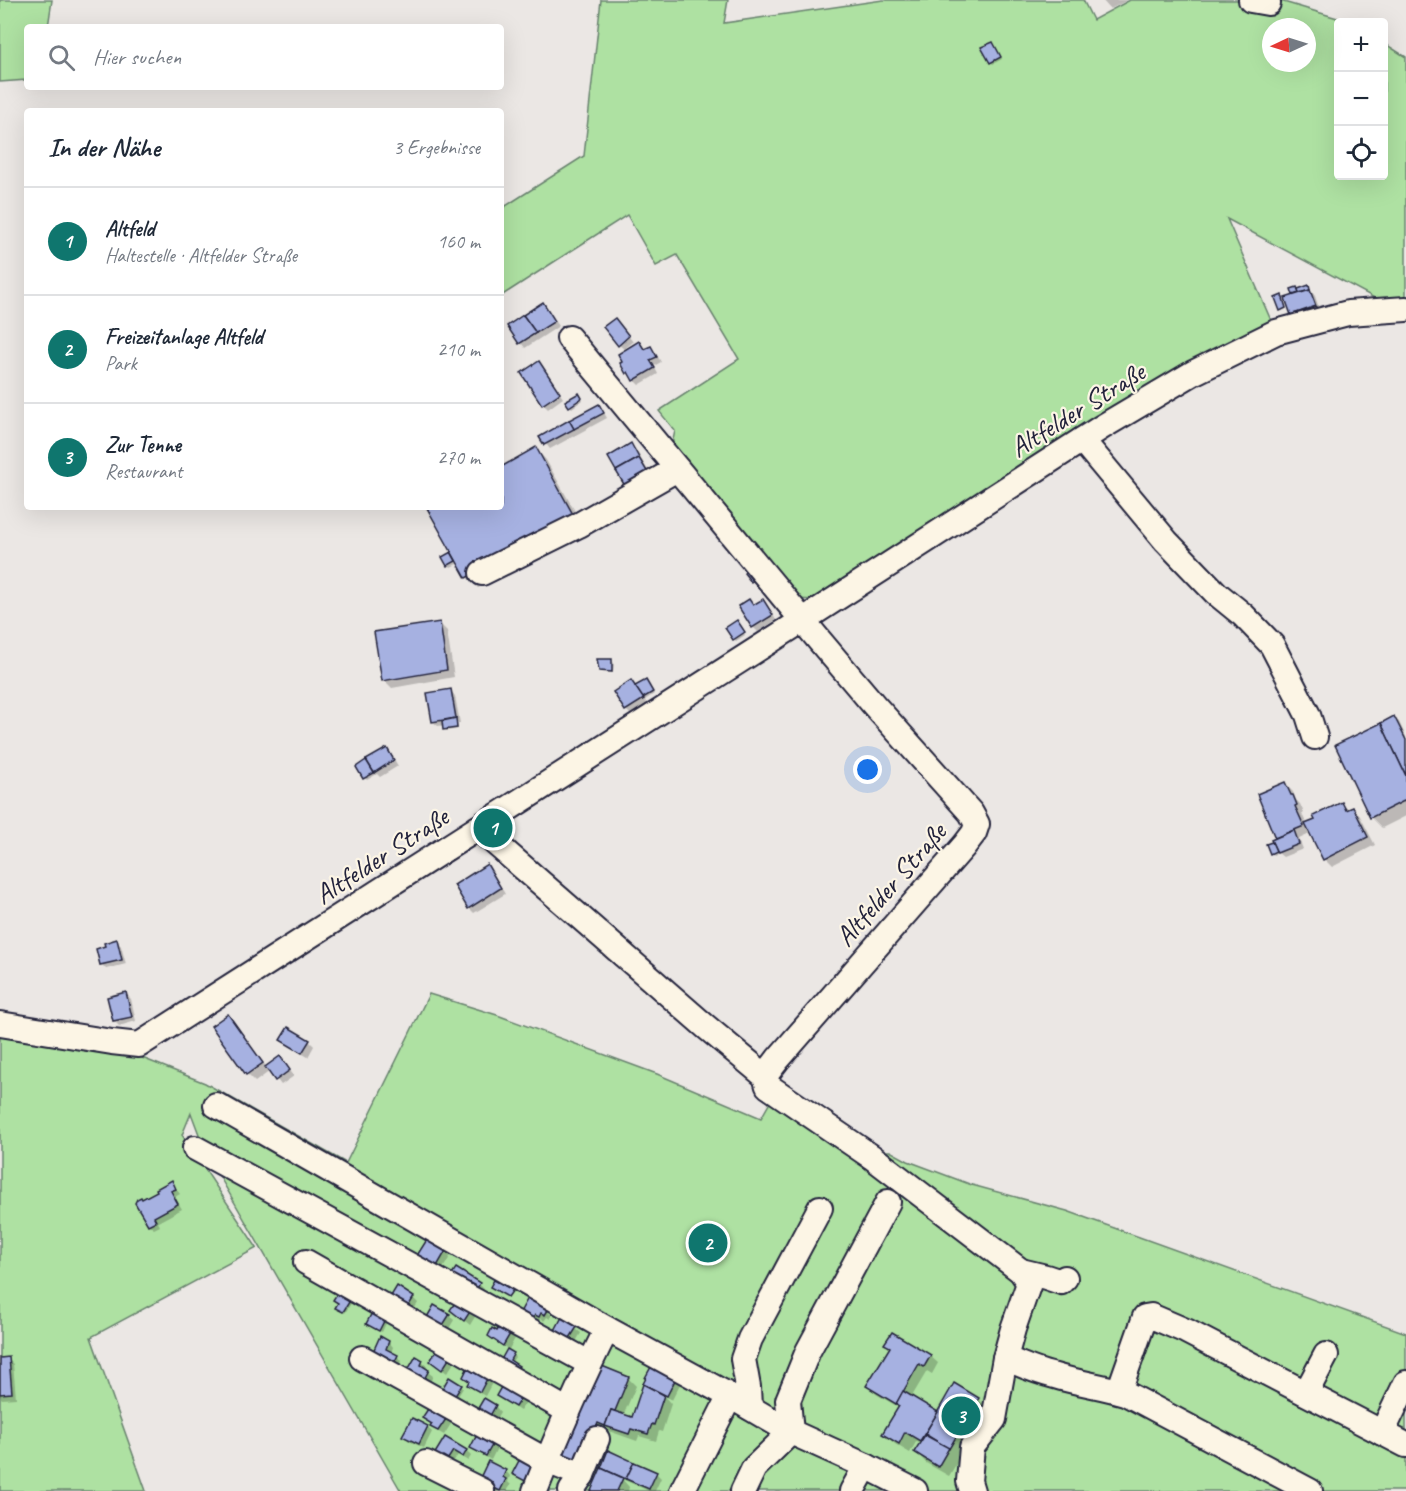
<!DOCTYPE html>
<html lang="de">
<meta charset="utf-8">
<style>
:root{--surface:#fff;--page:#f2f2f3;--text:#1f2937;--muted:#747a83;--line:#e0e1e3;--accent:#0f766e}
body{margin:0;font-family:Caveat,sans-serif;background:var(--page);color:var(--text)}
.controls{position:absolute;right:18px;top:18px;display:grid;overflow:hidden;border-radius:6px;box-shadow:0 6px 24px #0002}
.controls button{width:54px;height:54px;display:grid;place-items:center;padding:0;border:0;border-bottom:2px solid var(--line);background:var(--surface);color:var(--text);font:30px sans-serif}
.compass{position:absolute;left:1262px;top:18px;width:54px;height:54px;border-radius:50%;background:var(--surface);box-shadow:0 6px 24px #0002;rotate:266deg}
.you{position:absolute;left:868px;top:770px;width:21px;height:21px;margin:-15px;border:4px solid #fff;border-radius:50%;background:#1a73e8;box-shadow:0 0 0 9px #1a73e833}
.badge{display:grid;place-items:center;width:39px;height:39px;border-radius:50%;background:var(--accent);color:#fff;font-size:20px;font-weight:700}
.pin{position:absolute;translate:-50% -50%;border:3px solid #fff;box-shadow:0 2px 6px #0006}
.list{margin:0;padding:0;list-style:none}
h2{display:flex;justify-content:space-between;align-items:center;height:78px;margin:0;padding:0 24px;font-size:26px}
h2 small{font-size:20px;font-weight:400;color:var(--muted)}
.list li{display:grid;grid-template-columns:39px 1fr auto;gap:18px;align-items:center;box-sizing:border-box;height:108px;padding:0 24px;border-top:2px solid var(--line)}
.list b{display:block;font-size:22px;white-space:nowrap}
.list p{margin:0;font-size:20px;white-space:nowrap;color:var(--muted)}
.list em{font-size:20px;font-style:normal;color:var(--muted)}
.icon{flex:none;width:33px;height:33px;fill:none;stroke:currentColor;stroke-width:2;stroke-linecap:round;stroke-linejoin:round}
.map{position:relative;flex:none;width:1406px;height:1491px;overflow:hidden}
.search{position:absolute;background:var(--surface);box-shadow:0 6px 24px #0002;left:24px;top:24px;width:480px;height:66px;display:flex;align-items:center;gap:15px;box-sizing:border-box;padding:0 21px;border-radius:6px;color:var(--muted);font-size:22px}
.panel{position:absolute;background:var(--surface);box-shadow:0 6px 24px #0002;left:24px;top:108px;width:480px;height:402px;border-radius:6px}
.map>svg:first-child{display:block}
</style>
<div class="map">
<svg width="1406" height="1491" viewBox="0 0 1406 1491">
<rect width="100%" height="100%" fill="#ebe7e4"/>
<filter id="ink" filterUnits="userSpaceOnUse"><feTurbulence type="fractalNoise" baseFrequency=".0167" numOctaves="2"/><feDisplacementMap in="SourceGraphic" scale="12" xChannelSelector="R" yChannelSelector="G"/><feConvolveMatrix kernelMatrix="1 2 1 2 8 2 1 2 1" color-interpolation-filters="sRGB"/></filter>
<g filter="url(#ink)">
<g fill="#aee1a2" stroke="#68826e" stroke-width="1.5" fill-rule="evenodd">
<path d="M 0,0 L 52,0 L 48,27 L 27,27 L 27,80 L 0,82 Z"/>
<path d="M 601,0 L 728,0 L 724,23 L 883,0 L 1083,0 L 1093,20 L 1130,0 L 1277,0 L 1344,20 L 1347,22 L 1338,22 L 1338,176 L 1384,176 L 1384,43 L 1406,57 L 1406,309 L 1395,309 L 1227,219 L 1276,332 L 815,600 L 796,599 L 671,449 L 675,431 L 659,411 L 739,359 L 677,255 L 656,266 L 627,215 L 560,258 L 501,296 L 501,209 L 584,156 ZM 1271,27 L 1307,27 L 1307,63 L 1271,63 Z"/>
<path d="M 429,994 L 497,1015 L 657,1074 L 761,1118 L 773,1097 L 874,1151 L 890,1151 L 908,1161 L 972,1185 L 1067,1211 L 1406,1333 L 1406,1491 L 401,1491 L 206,1153 L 191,1113 L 182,1135 L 257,1248 L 91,1337 L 146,1491 L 0,1491 L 0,1024 L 112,1046 L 205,1083 L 346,1163 Z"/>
</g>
<g fill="#0003">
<path d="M 1102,0 L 1128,0 L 1110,9 Z"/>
<path d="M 995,46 L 1002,59 L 993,64 L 991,62 Z"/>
<path d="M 1308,287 L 1315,296 L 1320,311 L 1297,319 L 1292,314 L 1296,296 L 1293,291 Z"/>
<path d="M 547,309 L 559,326 L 525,348 L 509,326 Z"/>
<path d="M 620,325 L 633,342 L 624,349 L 619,345 Z"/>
<path d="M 639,343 L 645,351 L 651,348 L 655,352 L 661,362 L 654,366 L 658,374 L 639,385 L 627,373 L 622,363 Z"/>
<path d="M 543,368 L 563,398 L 548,409 L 543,404 Z"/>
<path d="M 580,396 L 583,400 L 572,408 L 570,406 Z"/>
<path d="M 598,406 L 603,411 L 607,418 L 550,449 L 546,444 L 541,437 Z"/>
<path d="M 631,445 L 636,450 L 652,478 L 610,457 Z"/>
<path d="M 536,449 L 546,460 L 585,529 L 478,588 L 467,577 L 459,563 L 451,567 L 449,565 L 444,558 L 451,554 L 456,560 L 429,509 L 432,507 L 501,507 L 501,468 Z"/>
<path d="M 762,601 L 767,605 L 776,620 L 758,632 L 753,627 L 754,606 Z"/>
<path d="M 439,623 L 447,631 L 454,677 L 392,688 L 384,680 Z"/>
<path d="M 738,624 L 745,635 L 736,641 L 734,639 Z"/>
<path d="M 612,661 L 614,663 L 613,673 L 603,672 L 600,670 Z"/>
<path d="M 631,682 L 636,687 L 647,683 L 654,694 L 645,700 L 647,704 L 631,715 L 626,710 Z"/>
<path d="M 451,691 L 455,696 L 460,723 L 457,723 L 458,729 L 446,731 L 444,725 L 438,726 L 433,722 Z"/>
<path d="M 1394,718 L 1399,722 L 1406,737 L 1406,816 L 1382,828 L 1371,817 Z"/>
<path d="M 386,749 L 391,754 L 398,766 L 380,777 L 377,774 L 367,780 L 365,778 Z"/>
<path d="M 1285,784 L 1293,792 L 1296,800 L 1300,804 L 1304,813 L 1302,814 L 1307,825 L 1317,820 L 1342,804 L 1349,810 L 1353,808 L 1360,816 L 1375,845 L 1332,867 L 1324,859 L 1312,833 L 1299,839 L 1303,849 L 1283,857 L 1278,853 L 1273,855 L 1268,845 L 1278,838 L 1277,837 Z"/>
<path d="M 486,866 L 491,871 L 505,894 L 474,913 L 469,908 Z"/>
<path d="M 116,941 L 121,946 L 126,964 L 106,969 L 101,964 L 106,947 Z"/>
<path d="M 126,994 L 131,999 L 136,1021 L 119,1026 L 114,1021 Z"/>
<path d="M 228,1016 L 235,1023 L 267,1068 L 285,1063 L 294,1076 L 281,1085 L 270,1071 L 255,1082 L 247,1074 Z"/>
<path d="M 282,1040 L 309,1041 L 314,1046 L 308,1057 L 287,1045 Z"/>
<path d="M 171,1182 L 180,1194 L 175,1197 L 182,1209 L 158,1222 L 160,1226 L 154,1229 L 149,1225 L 137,1203 Z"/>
<path d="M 446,1251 L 451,1255 L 441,1272 L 423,1261 Z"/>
<path d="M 457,1282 L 479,1284 L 484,1289 L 480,1296 Z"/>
<path d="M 355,1297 L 345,1313 L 337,1307 Z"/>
<path d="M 413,1298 L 418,1303 L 410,1316 L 394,1306 Z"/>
<path d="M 452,1310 L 479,1310 L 470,1325 Z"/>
<path d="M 547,1311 L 552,1316 L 550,1319 L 547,1317 L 544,1321 L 541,1318 L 535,1327 L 520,1316 Z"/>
<path d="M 449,1316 L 454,1320 L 444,1337 L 425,1323 Z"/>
<path d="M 388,1319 L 382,1332 L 370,1326 Z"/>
<path d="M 576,1329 L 581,1333 L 571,1350 L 557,1342 Z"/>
<path d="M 498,1333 L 518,1333 L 508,1351 L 515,1357 L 511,1363 L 520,1369 L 515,1377 L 498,1367 L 509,1350 L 495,1340 Z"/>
<path d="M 381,1338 L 389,1342 L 393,1347 L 391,1353 L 397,1356 L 402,1361 L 398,1369 L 379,1358 Z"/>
<path d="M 886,1344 L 930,1356 L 938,1363 L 932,1374 L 927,1371 L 911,1398 L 938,1413 L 955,1385 L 978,1399 L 989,1410 L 949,1476 L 926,1463 L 916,1452 L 920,1444 L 916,1442 L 910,1453 L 895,1444 L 884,1434 L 900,1408 L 876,1394 L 868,1386 L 891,1348 Z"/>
<path d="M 441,1345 L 458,1357 L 447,1373 L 431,1361 Z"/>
<path d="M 416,1358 L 427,1366 L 425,1370 L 433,1376 L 427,1388 Z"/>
<path d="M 8,1359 L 13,1364 L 16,1398 L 2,1399 L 0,1396 L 0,1360 Z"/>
<path d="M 469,1369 L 493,1381 L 485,1396 L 473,1389 L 469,1385 L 470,1382 L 465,1377 Z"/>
<path d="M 628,1378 L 636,1386 L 623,1416 L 633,1419 L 647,1378 L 675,1380 L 680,1384 L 672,1400 L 664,1396 L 671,1404 L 662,1432 L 659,1431 L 656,1441 L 639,1436 L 637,1441 L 606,1430 L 590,1469 L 570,1461 Z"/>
<path d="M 505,1384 L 528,1399 L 520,1411 L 503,1400 L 498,1396 Z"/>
<path d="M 461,1386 L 463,1388 L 454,1403 L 443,1396 Z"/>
<path d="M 484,1400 L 496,1407 L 500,1412 L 491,1427 Z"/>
<path d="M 432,1405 L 454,1419 L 444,1435 L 437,1431 L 432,1426 L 433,1425 L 423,1418 Z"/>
<path d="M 412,1420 L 427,1427 L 432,1432 L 424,1448 L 409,1441 L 404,1436 Z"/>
<path d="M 446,1439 L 466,1451 L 471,1456 L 468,1461 L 458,1455 L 453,1462 L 449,1460 L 447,1463 L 441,1460 Z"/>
<path d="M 494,1441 L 498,1446 L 491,1460 L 477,1452 L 472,1448 Z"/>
<path d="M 609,1452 L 656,1473 L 661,1478 L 655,1491 L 649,1491 L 622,1479 L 629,1487 L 628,1491 L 592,1491 Z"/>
<path d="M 489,1463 L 506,1471 L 510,1476 L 508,1482 L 511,1485 L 507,1491 L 498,1491 L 485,1484 Z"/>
</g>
<g fill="#a6b1e1" stroke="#22223b" stroke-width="1.5">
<path d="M 993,42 L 1001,57 L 990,63 L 981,47 Z"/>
<path d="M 1309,285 L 1310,290 L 1299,293 L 1298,289 Z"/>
<path d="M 1297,287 L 1299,293 L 1293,295 L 1291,289 Z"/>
<path d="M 1310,290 L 1316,306 L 1291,315 L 1285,298 Z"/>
<path d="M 1282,295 L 1286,308 L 1280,311 L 1275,298 Z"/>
<path d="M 543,302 L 555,321 L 536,333 L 523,315 Z"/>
<path d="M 523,315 L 536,333 L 519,344 L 507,326 Z"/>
<path d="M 615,318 L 629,336 L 618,346 L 603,327 Z"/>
<path d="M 639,341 L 644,349 L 651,346 L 657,357 L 650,360 L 655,368 L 633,381 L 628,372 L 626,374 L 620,363 L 622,362 L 618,354 Z"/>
<path d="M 539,361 L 560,393 L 542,405 L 521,373 Z"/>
<path d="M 579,393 L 582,398 L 569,407 L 565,401 Z"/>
<path d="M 599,404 L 604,413 L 574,429 L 569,420 Z"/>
<path d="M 569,420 L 574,429 L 544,445 L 539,437 Z"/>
<path d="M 631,443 L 639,458 L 616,471 L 608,457 Z"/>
<path d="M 536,447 L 575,518 L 466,578 L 427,508 L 501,507 L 501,467 Z"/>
<path d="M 639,458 L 648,473 L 625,486 L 616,471 Z"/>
<path d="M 451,552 L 456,561 L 447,566 L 442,557 Z"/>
<path d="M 749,569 L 756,578 L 751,582 L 744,573 Z"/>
<path d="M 749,599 L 753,605 L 763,599 L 773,615 L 752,628 L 738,606 Z"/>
<path d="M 737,620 L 745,632 L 733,640 L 725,628 Z"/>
<path d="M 440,622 L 447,670 L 382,681 L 374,632 Z"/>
<path d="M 597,659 L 612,659 L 612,672 L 599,671 Z"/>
<path d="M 631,680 L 644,699 L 625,711 L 613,692 Z"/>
<path d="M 646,680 L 653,692 L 643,698 L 635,686 Z"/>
<path d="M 451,689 L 456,718 L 432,722 L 427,693 Z"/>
<path d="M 1394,716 L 1406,740 L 1406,776 L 1381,723 Z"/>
<path d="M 456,718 L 457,728 L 443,730 L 442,721 Z"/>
<path d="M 1381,723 L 1406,776 L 1406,800 L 1370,818 L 1335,745 Z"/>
<path d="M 387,748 L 394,760 L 374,773 L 366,760 Z"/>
<path d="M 366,760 L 374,773 L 363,779 L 356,767 Z"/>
<path d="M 1285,782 L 1291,795 L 1293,795 L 1297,805 L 1295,806 L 1304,826 L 1275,838 L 1257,794 Z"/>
<path d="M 1342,802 L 1346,810 L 1353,807 L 1368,837 L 1323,860 L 1305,824 L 1315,820 L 1313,816 Z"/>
<path d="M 1294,830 L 1299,844 L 1277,853 L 1271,840 Z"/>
<path d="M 1272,842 L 1276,851 L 1270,854 L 1266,844 Z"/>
<path d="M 487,864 L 501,888 L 468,909 L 454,885 Z"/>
<path d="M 117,939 L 122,960 L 100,965 L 96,949 L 105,946 L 104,943 Z"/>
<path d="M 126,992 L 132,1017 L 113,1021 L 107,997 Z"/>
<path d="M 228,1014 L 263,1063 L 246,1075 L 211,1026 Z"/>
<path d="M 288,1027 L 310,1040 L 302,1053 L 280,1040 Z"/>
<path d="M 280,1056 L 290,1070 L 275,1081 L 265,1067 Z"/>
<path d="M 172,1180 L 176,1189 L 171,1191 L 178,1204 L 154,1217 L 156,1221 L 148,1225 L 135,1203 L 137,1199 L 141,1197 L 142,1199 L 157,1191 L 156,1189 Z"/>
<path d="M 428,1238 L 447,1249 L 436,1268 L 416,1257 Z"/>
<path d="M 456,1268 L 480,1283 L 475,1292 L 450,1277 Z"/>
<path d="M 494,1280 L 513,1290 L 508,1297 L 490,1287 Z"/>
<path d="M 397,1286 L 414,1297 L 405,1312 L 388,1301 Z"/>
<path d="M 340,1289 L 354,1294 L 343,1312 L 335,1308 L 338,1303 L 333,1300 Z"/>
<path d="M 461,1294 L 475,1304 L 464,1321 L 450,1310 Z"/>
<path d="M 528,1298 L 548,1310 L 545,1315 L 541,1313 L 539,1317 L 535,1315 L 530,1323 L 518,1316 Z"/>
<path d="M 434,1305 L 450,1314 L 438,1333 L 423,1324 Z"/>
<path d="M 374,1309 L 387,1315 L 379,1331 L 366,1324 Z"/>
<path d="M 562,1317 L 577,1327 L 565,1346 L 551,1338 Z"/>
<path d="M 503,1321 L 514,1327 L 503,1346 L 488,1336 L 492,1328 L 497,1331 Z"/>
<path d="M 892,1332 L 931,1355 L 924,1367 L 919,1364 L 896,1404 L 866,1386 L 890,1347 L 884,1344 Z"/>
<path d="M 380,1336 L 389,1341 L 386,1349 L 398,1355 L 393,1365 L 372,1354 Z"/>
<path d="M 441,1343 L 454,1351 L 442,1370 L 430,1361 Z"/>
<path d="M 507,1349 L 514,1353 L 510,1360 L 519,1366 L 512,1377 L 497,1367 Z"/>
<path d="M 416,1356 L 423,1360 L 421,1365 L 429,1370 L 421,1385 L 405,1375 Z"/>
<path d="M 9,1357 L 12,1393 L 0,1394 L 0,1358 Z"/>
<path d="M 597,1364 L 629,1377 L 615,1411 L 611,1410 L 605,1426 L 598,1423 L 582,1462 L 561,1454 Z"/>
<path d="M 468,1367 L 489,1375 L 480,1392 L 467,1385 L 469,1381 L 463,1377 Z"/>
<path d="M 651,1367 L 676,1378 L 667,1396 L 643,1384 L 646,1378 L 645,1378 Z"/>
<path d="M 449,1377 L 462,1385 L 451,1402 L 439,1394 Z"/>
<path d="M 504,1382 L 524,1393 L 515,1407 L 496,1396 Z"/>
<path d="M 954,1383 L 979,1398 L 970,1414 L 974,1416 L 964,1432 L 960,1430 L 949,1449 L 925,1434 Z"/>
<path d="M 643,1384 L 664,1395 L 654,1425 L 652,1424 L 648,1434 L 631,1429 L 629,1434 L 605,1426 L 611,1410 L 632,1417 Z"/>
<path d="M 903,1391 L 938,1412 L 920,1441 L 905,1432 L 899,1444 L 882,1434 L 899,1406 L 896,1404 Z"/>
<path d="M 484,1398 L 496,1405 L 486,1423 L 474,1415 Z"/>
<path d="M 432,1403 L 450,1413 L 438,1431 L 430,1427 L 432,1424 L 422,1418 Z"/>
<path d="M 412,1418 L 428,1426 L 419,1444 L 402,1436 Z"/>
<path d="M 479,1431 L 495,1440 L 486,1456 L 470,1448 Z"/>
<path d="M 925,1435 L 949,1448 L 938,1467 L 914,1452 Z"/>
<path d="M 445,1437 L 467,1450 L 463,1457 L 453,1451 L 448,1459 L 443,1456 L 441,1459 L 434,1455 Z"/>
<path d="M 608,1450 L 634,1462 L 626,1479 L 601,1468 Z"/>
<path d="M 522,1455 L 539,1463 L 529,1483 L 512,1474 Z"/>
<path d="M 488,1461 L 506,1470 L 503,1477 L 506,1479 L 500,1491 L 479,1480 Z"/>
<path d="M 634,1462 L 657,1472 L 649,1489 L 626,1479 Z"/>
<path d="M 601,1468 L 623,1478 L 617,1491 L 591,1491 Z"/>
</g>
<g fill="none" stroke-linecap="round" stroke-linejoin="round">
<g stroke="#22223b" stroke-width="28">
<g id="minor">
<path d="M 1251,0 L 1268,3"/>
<path d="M 569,338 L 819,640 L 874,705 L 971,813 L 977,824 L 974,833 L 964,846 L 778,1059 L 765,1076"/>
<path d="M 1082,440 L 1166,541 L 1216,593 L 1243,615 L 1272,645 L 1308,715 L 1315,737"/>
<path d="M 482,573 L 579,525 L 677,469"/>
<path d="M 478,828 L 705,1026 L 765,1076 L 768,1086 L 872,1157 L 1021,1271 L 1029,1283 L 1013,1329 L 1005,1358 L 994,1419 L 972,1447 L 969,1481 L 972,1491"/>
<path d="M 0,1024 L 112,1042 L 139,1045 L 803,620 L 1102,427 L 1193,373 L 1276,332 L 1348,313 L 1406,309"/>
<path d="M 216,1105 L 607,1329 L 730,1396 L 791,1432 L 754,1468 L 743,1491"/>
<path d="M 195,1148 L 589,1363"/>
<path d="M 888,1202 L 808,1351 L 788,1400 L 791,1432 L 866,1466 L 915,1491"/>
<path d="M 306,1262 L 568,1411"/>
<path d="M 1021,1271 L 1046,1277 L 1061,1282 L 1065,1278"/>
<path d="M 362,1358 L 547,1461 L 582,1475"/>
<path d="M 1005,1358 C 1021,1365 1038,1372 1055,1376 C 1078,1383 1102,1386 1125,1393 L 1310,1491"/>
<path d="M 1119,1391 L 1145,1317 L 1151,1316 L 1186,1331 L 1406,1445"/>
<path d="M 1306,1393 L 1326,1355"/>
<path d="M 749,1407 L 748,1387 L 743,1359 L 750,1339 L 820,1208"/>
<path d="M 1382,1433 L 1406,1383"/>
<path d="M 426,1463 L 482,1491"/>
<path d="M 535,1491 C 557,1436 580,1382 607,1329"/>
<path d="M 571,1491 L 582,1475 L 597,1439"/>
<path d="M 682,1491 L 730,1396"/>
<path d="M 852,1491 L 866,1466"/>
</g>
</g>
<use href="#minor" stroke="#fcf5e5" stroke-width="24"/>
</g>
</g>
<g text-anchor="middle" stroke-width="4.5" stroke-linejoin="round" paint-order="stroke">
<g font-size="28" fill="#22223b" stroke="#fcf5e5">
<text transform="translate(1077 409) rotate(-32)" y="10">Altfelder Straße</text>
<text transform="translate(381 855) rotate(-33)" y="10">Altfelder Straße</text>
<text transform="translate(890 884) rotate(-49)" y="10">Altfelder Straße</text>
</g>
</g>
</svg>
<div class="controls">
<button>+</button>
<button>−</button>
<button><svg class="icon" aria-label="locate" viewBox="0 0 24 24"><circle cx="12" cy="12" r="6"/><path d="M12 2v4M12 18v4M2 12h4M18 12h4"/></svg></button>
</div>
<svg class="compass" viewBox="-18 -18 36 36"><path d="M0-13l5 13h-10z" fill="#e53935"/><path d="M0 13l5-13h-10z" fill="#747a83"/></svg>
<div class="you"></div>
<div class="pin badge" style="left:493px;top:828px">1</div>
<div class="pin badge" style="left:708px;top:1243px">2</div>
<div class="pin badge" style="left:961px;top:1416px">3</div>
<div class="search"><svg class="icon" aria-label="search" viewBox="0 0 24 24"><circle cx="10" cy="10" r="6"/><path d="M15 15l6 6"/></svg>Hier suchen</div>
<section class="panel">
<h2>In der Nähe<small>3 Ergebnisse</small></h2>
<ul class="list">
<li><span class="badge">1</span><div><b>Altfeld</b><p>Haltestelle · Altfelder Straße</p></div><em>160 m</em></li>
<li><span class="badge">2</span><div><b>Freizeitanlage Altfeld</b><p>Park</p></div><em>210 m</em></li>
<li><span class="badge">3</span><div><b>Zur Tenne</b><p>Restaurant</p></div><em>270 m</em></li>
</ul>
</section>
</div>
